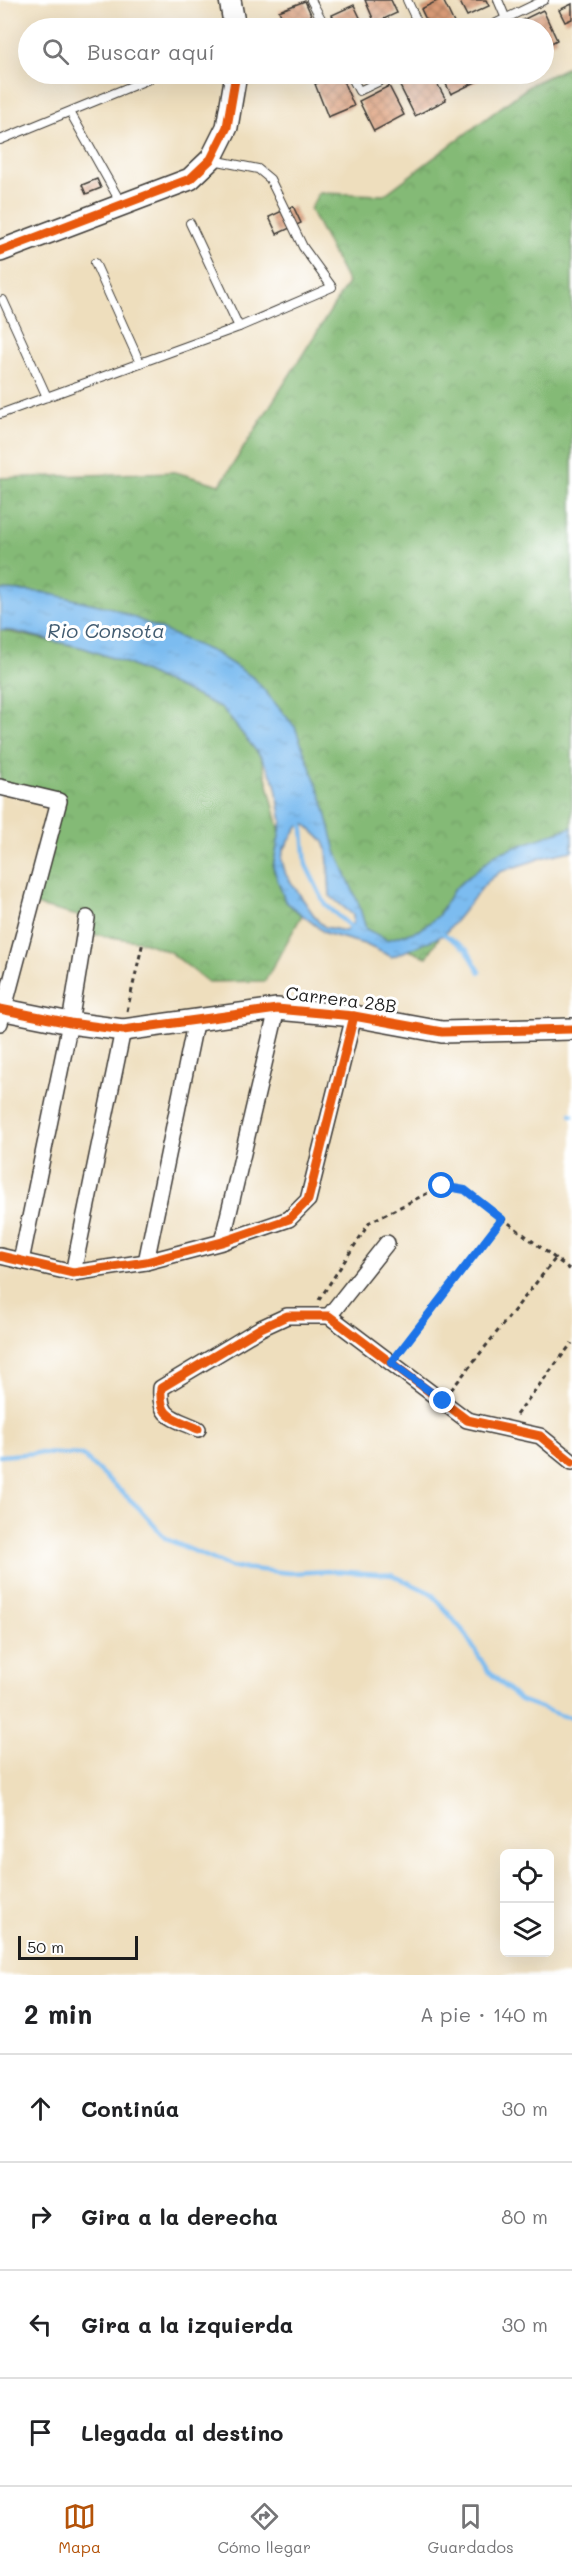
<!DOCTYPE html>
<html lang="es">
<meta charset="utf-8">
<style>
:root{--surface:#fff;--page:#f2f2f2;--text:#202124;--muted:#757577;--line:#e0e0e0;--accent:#b45309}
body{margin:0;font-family:Mali,sans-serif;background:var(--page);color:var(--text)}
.controls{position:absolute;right:18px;bottom:18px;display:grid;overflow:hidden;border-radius:9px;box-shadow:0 6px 24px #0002}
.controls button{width:54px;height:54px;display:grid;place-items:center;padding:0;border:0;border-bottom:2px solid var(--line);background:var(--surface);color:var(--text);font:30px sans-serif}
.scale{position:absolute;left:18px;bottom:15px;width:120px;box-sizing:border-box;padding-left:6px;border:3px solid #1c1c1c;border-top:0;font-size:16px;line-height:21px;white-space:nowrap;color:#1c1c1c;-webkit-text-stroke:4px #fff;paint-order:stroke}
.stop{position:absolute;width:18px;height:18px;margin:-14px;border:4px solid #1a73e8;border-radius:50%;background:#fff}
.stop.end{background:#1a73e8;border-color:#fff;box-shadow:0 2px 6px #0008}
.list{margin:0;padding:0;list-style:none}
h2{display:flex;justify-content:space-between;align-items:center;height:78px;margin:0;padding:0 24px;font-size:26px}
h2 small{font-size:20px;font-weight:400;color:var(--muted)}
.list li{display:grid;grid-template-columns:39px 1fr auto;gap:18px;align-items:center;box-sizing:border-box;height:108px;padding:0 24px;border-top:2px solid var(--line)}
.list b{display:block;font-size:22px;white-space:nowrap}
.list em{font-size:20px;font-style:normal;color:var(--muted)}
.icon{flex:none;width:33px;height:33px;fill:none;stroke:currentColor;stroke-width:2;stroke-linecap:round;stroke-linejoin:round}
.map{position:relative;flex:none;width:572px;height:1975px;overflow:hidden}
.search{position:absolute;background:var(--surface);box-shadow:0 6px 24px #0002;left:18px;right:18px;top:18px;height:66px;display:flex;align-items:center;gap:15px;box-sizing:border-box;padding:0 21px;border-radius:33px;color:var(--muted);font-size:22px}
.sheet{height:510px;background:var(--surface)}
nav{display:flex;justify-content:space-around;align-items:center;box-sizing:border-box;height:84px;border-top:2px solid var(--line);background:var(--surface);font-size:16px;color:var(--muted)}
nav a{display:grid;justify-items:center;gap:3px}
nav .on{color:var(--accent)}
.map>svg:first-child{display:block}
</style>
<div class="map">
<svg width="572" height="1975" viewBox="0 0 572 1975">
<defs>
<pattern id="forest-crowns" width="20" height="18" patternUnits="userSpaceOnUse" patternTransform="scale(1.5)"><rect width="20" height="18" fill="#84ba76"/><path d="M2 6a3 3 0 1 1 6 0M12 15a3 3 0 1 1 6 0" fill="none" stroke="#719f66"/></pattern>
<pattern id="water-ripples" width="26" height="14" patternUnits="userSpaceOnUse" patternTransform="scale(1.5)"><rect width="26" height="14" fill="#7cbcf0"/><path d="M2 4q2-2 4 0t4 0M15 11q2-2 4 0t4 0" fill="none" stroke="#6ba1cd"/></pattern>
<pattern id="building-cross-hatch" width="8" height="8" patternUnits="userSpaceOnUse" patternTransform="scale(1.5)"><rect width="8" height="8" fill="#dd9e79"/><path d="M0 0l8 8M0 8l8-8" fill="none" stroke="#b28062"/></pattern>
</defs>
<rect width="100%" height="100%" fill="#fff"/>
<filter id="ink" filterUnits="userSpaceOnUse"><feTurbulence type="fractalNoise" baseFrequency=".0167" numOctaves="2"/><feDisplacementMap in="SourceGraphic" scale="12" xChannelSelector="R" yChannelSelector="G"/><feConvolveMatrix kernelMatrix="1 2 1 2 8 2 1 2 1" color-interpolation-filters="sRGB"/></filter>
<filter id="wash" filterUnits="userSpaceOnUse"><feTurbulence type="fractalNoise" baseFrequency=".008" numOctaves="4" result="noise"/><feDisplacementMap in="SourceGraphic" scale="24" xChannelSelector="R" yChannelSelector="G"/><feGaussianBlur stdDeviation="1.35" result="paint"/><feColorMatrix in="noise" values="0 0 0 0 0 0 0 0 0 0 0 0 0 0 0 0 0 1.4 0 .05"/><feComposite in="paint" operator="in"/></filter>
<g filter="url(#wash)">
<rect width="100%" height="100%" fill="#eedebd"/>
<g fill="url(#forest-crowns)" stroke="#506b49" stroke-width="1.5">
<path d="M 572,65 L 572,849 L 485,863 L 427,957 L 365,934 L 254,678 L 42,592 L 0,590 L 0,478 L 175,472 L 220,485 L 348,283 L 310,209 L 319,193 L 384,195 L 532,84 Z"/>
<path d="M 0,630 L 84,648 L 126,663 L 222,708 L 261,757 L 280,832 L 273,867 L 285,901 L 302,915 L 265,981 L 208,982 L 170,952 L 143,942 L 86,933 L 86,918 L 31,904 L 59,802 L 0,787 Z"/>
</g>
<path fill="url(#water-ripples)" stroke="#4c6c86" stroke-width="1.5" fill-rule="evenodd" d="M 0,590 L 42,592 L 112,608 L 215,653 L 254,678 L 295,727 L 323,801 L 336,851 L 359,905 L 366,929 L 387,940 L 420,930 L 438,916 L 454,889 L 496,854 L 572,827 L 572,851 L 548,856 L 500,872 L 486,883 L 444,935 L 392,957 L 364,944 L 325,933 L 285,901 L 273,867 L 282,821 L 275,782 L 261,757 L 222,708 L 126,663 L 84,648 L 13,631 L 0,630 ZM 304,823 L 324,842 L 327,850 L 330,896 L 353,915 L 353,923 L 345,931 L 325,927 L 318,921 L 286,875 L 282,861 L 283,851 L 298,826 Z"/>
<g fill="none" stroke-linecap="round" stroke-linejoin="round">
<g stroke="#7cbcf0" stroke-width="4.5">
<path d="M 302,819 L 306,865 L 325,904 L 353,929"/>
<path d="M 441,932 L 467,950 L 480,972"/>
<path d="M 571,1114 L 572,1115"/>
<path d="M 0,1456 L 37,1453 L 82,1455 L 139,1508 L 166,1539 L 231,1567 L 290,1573 L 332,1571 L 392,1575 L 431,1593 L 463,1631 L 488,1671 L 520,1700 L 563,1716 L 572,1717"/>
</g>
</g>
<g id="blocks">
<g fill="url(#building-cross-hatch)">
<path d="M 365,0 L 391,0 L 397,13 L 375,23 Z"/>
<path d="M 439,0 L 443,0 L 455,25 L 446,28 L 430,28 L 421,9 Z"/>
<path d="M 459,0 L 486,0 L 489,6 L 467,16 Z"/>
<path d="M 305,1 L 317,28 L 287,28 L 279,11 Z"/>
<path d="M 572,4 L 572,19 L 565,22 L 559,10 Z"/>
<path d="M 354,5 L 365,28 L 338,28 L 332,15 Z"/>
<path d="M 543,10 L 557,40 L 544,47 L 544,28 L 514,28 L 512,25 Z"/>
<path d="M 340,74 L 354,106 L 328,117 L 315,84 Z"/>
<path d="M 425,74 L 432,74 L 446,100 L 415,116 L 400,86 Z"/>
<path d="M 441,74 L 479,74 L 482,79 L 451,94 Z"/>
<path d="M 389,86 L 404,115 L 374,131 L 359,101 Z"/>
<path d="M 97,179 L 101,188 L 86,194 L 82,185 Z"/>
<path d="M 293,206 L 301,223 L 277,234 L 269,217 Z"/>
</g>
</g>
</g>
<g filter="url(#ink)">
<use href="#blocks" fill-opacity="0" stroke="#3c3934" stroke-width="1.5"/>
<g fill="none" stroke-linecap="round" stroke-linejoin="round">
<g stroke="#3c3934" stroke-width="10">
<g id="lane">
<path d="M 311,0 L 326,28"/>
<path d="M 407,0 L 420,28"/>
<path d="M 498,0 L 506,19"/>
<path d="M 486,28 L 544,0"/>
<path d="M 350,74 L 359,91 L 395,74"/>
<path d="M 70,112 L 121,203"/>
<path d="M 0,140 L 149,79"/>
<path d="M 190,223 L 239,327"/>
<path d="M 95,263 L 140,363"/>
<path d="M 3,300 L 47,397"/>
<path d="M 0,414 L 239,327 L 332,287 L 303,247 L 270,179 L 258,169 L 213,160"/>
</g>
</g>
<g stroke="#3c3934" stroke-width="18">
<g id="street">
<path d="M 0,787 L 59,801 L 0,1023"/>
<path d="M 222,1242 L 277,1009"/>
<path d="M 0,1256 L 73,1273 L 146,1262 L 222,1242 L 289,1219 L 308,1200 L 354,1016"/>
<path d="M 21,1261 L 70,1023 L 87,918"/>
<path d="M 146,1262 L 196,1019"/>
<path d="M 73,1273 L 123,1030"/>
<path d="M 329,1316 L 387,1243"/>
<path d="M 198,1429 C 173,1417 159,1419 161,1388 L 261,1328 L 287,1316 L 329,1316 L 467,1420 L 540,1436 L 572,1462"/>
</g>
</g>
<g stroke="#3c3934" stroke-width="24">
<g id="secondary">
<path d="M 230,0 L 235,28"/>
<path d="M 0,251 L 190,179 L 211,159 L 227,127 L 236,74"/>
<path d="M 0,1009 L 70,1023 L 123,1030 L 277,1009 L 354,1016 L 442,1032 L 572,1029"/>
</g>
</g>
<g stroke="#3c3934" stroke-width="3" stroke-dasharray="4.5 4.5" stroke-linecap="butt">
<path d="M 127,1011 L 143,942"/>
<path d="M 319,1300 L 370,1222 L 442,1186 L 465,1190 L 572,1271"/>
<path d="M 399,1353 L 502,1219"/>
<path d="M 451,1390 L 555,1259"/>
<path d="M 516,1415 L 572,1343"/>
</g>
<use href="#lane" stroke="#fff" stroke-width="8"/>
<use href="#street" stroke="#fff" stroke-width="15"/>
<use href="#secondary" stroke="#fff" stroke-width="21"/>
<g stroke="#fff" stroke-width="13">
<g id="cycleway">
<path d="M 0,251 L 190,179 L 211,159 L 227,127 L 236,74"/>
<path d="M 0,1009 L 70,1023 L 123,1030 L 277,1009 L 354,1016 L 442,1032 L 572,1029"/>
<path d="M 0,1256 L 73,1273 L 146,1262 L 222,1242 L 289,1219 L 308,1200 L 354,1016"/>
<path d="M 198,1429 C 173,1417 159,1419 161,1388 L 261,1328 L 287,1316 L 329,1316 L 467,1420 L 540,1436 L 572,1462"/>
</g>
</g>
<use href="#cycleway" stroke="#e8590c" stroke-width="9"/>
</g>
</g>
<g fill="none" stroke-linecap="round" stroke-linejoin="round" filter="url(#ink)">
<path stroke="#1a73e8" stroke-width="8" d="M 442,1186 L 465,1190 L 502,1219 L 391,1363 L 443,1401"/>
</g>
<g text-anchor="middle" stroke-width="6" stroke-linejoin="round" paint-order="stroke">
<g font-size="18" fill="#1c1c1c" stroke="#fff">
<text transform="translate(341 1000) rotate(7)" y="6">Carrera 28B</text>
</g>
<g font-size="20" font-style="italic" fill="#425c71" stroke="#fff">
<text x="106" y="638">Rio Consota</text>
</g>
</g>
</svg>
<div class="controls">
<button><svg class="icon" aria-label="locate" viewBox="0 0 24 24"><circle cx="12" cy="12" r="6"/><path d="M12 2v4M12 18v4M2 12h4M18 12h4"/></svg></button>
<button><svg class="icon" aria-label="layers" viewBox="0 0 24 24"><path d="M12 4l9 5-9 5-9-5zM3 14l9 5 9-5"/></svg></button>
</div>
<div class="scale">50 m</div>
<div class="stop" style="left:442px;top:1186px"></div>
<div class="stop end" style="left:443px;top:1401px"></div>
<div class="search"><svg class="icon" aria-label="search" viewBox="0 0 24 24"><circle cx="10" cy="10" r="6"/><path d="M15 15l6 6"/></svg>Buscar aquí</div>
</div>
<section class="sheet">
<h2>2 min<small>A pie · 140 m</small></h2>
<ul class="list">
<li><svg class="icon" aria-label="ahead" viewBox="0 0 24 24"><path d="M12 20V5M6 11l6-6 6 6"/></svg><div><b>Continúa</b></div><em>30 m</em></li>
<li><svg class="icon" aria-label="right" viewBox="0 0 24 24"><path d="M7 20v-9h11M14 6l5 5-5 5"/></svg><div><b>Gira a la derecha</b></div><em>80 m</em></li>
<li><svg class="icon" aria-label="left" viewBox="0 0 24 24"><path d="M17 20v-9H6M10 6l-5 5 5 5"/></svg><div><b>Gira a la izquierda</b></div><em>30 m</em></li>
<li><svg class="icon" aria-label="arrive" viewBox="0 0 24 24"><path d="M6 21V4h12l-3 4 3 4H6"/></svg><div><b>Llegada al destino</b></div></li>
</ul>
</section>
<nav>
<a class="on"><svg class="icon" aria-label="map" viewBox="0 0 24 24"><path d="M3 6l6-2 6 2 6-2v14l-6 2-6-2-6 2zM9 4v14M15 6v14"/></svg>Mapa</a>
<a><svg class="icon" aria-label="directions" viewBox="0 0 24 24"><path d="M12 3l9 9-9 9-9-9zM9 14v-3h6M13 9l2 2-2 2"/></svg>Cómo llegar</a>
<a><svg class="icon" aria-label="saved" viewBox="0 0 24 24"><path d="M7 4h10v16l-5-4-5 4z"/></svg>Guardados</a>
</nav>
